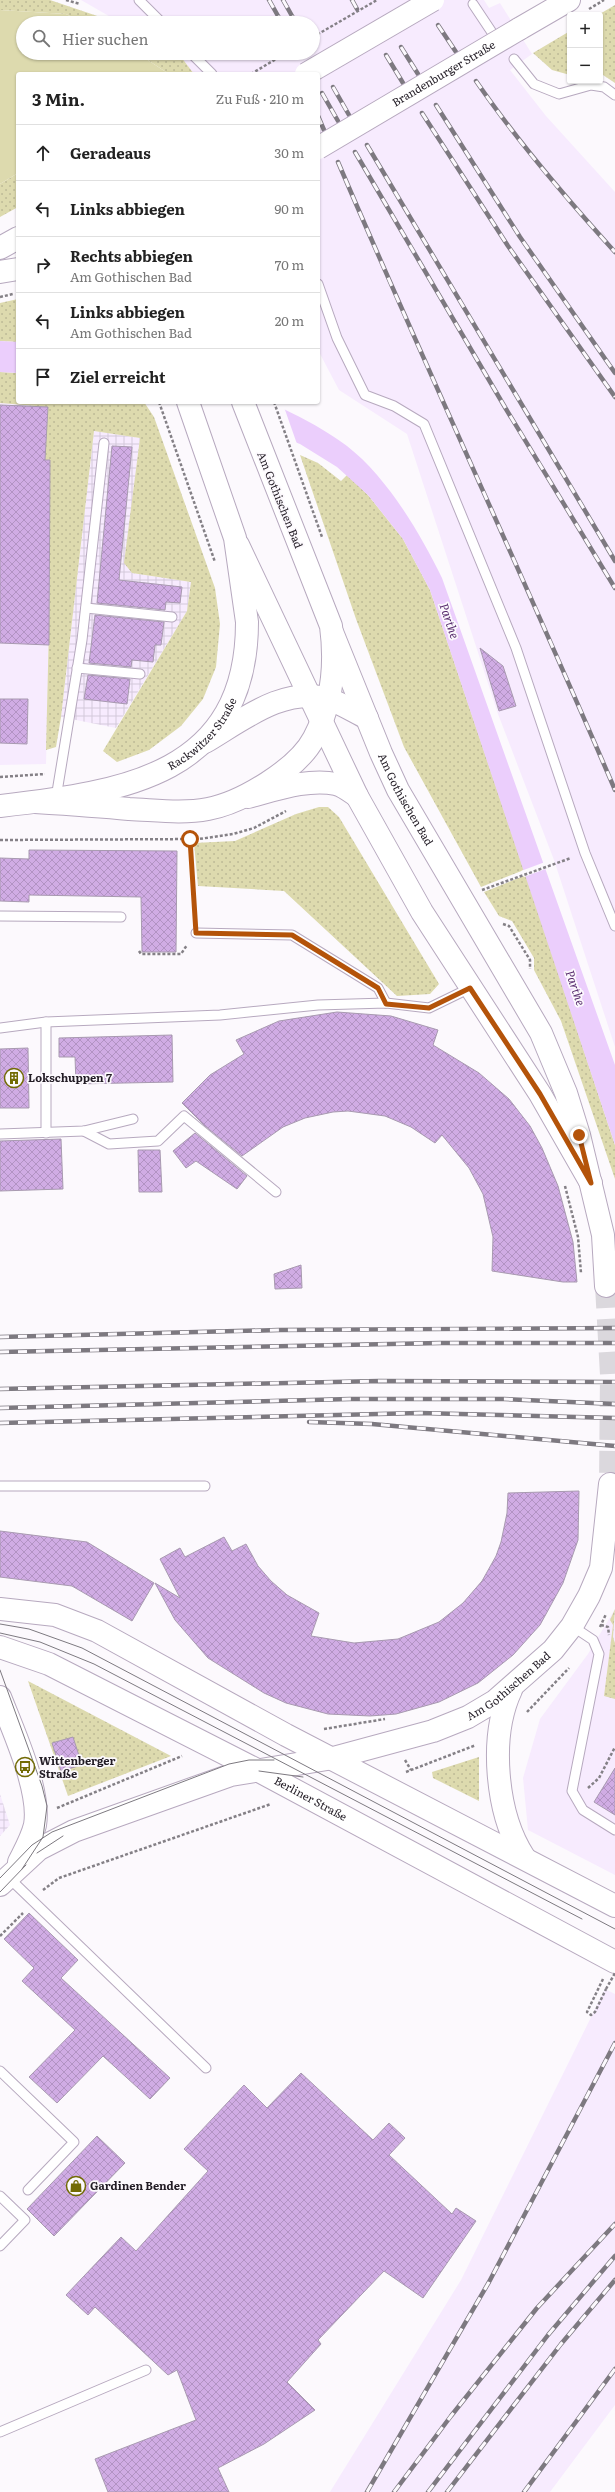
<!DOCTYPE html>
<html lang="de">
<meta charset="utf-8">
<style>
:root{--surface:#fff;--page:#f6f6f6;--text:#222;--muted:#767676;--line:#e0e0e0}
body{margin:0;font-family:Literata,serif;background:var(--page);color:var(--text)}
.controls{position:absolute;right:12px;top:12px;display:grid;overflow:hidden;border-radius:4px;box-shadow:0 1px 3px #0004}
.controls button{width:36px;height:36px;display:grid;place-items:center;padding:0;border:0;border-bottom:1px solid var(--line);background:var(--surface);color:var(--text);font:20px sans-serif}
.stop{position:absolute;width:12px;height:12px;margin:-9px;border:3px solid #b45309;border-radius:50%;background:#fff}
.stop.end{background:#b45309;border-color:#fff;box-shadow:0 1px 4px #0008}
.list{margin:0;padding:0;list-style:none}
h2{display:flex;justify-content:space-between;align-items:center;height:52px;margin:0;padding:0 16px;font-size:17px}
h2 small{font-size:13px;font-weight:400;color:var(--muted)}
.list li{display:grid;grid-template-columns:26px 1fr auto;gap:12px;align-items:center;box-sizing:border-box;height:56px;padding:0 16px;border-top:1px solid var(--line)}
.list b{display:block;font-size:15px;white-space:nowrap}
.list p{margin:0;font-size:13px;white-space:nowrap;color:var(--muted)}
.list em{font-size:13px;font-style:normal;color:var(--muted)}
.icon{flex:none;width:22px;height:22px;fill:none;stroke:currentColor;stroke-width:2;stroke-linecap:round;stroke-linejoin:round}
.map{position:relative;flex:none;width:615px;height:2492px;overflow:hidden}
.search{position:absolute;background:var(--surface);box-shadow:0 1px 3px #0004;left:16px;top:16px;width:304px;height:44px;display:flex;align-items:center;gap:10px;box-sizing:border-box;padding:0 14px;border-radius:22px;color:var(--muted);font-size:15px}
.panel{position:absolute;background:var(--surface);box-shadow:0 1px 3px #0004;left:16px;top:72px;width:304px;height:332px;border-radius:4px}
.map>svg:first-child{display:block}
</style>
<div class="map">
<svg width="615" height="2492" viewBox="0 0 615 2492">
<defs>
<pattern id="industrial-grid" width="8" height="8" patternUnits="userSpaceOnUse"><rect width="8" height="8" fill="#f7ebfe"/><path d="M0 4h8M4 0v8" fill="none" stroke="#d3c9da"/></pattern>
<pattern id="green-dots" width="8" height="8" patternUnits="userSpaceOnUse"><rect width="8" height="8" fill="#dddaae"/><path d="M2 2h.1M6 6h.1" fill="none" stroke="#bdba96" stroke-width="1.8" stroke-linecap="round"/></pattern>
<pattern id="building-cross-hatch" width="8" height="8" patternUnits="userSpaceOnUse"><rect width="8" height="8" fill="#d0ace4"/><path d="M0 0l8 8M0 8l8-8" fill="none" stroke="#b293c3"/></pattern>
</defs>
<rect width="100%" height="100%" fill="#fcf9fd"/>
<g fill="#f7ebfe">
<path d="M 81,0 L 484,0 L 489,8 L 500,3 L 532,54 L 510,70 L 546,116 L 615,192 L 615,1047 L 554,860 L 498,714 L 407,434 L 339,390 L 318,350 L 318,74 L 194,74 L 178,53 L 313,53 L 313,23 L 121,23 Z"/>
<path d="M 0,372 L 18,373 L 18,402 L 48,402 L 46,460 L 50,460 L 50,585 L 46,764 L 0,765 Z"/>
<path d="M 615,1609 L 615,1875 L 528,1830 L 523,1778 L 540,1719 L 588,1654 Z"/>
<path d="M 605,1989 L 615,1994 L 615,2405 L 550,2492 L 330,2492 L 461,2280 Z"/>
</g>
<g fill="url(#industrial-grid)">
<path d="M 94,431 L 140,438 L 125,563 L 132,573 L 191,582 L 187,611 L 116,728 L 61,717 Z"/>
<path d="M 0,1794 L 10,1825 L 0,1836 Z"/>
</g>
<g fill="url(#green-dots)">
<path d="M 0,0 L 50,0 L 118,23 L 84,23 L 66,14 L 0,10 Z"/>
<path d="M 615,5 L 615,83 L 600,73 L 600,15 L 598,15 Z"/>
<path d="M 570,31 L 570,75 L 552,70 L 533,53 Z"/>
<path d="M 137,53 L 178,53 L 194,74 L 169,74 Z"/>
<path d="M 18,173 L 18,207 L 0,217 L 0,184 Z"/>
<path d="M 18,299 L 18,342 L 0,341 L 0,303 Z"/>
<path d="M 0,372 L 18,373 L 18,402 L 144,402 L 154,417 L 215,588 L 220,624 L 216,667 L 203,699 L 181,726 L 149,750 L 117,762 L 103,751 L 187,611 L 191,582 L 132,573 L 124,563 L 140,438 L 94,431 L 61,717 L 56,747 L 46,750 L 50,585 L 50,460 L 45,460 L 48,407 L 0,403 Z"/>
<path d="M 300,455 L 318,463 L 341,481 L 347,475 L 368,495 L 403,539 L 430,590 L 524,870 L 481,887 L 404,747 L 356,619 Z"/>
<path d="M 319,807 L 328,807 L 339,817 L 439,984 L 430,994 L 397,996 L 284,891 L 198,886 L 194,843 L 235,841 L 296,814 Z"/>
<path d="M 526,875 L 615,1145 L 615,1179 L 561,1021 L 534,970 L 534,958 L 512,921 L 499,916 L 484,892 Z"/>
<path d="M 615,1609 L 613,1637 L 615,1643 L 615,1699 L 604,1696 L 613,1625 L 610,1620 Z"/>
<path d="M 28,1681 L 171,1756 L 68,1796 Z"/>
<path d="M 479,1757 L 479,1801 L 433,1778 L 432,1772 Z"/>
</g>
<path fill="#dddaae" d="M 0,10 L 66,14 L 84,23 L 23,23 L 23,53 L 137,53 L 169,74 L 18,74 L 18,173 L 0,184 Z"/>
<g fill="#ebcefc">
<path d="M 0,341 L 18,342 L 18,373 L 0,372 Z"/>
<path d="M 270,403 C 294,413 326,430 347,446 C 387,477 420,533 442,578 L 615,1065 L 615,1145 L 430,590 L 403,539 L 368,495 L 337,467 L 300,444 L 266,431 Z"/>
</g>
<g fill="#fcf9fd">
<path d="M 151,402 L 273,402 L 284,407 L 297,444 L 266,433 Z"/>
<path d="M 545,862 L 548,868 L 524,877 L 521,871 Z"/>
</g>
<g fill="url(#building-cross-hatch)" stroke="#a89ab0">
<path d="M 0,405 L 48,407 L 45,460 L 50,460 L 49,645 L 0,643 Z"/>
<path d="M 112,446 L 132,447 L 119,580 L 182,587 L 180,603 L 166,602 L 165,610 L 97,603 Z"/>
<path d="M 95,615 L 164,622 L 161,645 L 155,645 L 153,662 L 132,660 L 131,667 L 89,663 Z"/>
<path d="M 480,648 L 503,666 L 516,706 L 499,711 Z"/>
<path d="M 88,675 L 130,679 L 127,704 L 84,699 Z"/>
<path d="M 0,699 L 28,699 L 27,744 L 0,743 Z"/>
<path d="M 29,850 L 177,851 L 176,952 L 142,952 L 141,897 L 29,895 L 29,902 L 0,901 L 0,858 L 29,859 Z"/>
<path d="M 337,1012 L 391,1016 L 438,1030 L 433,1045 L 479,1073 L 509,1099 L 530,1126 L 542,1148 L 558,1186 L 573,1242 L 577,1282 L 563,1282 L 492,1271 L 493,1237 L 483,1194 L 469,1168 L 442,1135 L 435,1143 L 411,1127 L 385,1116 L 348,1111 L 333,1112 L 305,1118 L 283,1127 L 242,1156 L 205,1126 L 182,1103 L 210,1075 L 244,1054 L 236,1040 L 279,1021 Z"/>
<path d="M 172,1035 L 173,1082 L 76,1084 L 75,1057 L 59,1057 L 59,1038 Z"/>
<path d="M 28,1048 L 29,1108 L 0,1108 L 0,1049 Z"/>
<path d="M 195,1133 L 247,1176 L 237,1189 L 196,1161 L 186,1168 L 173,1151 Z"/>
<path d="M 61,1139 L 63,1189 L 0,1191 L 0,1141 Z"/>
<path d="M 138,1150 L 160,1150 L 162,1192 L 139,1192 Z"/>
<path d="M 301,1265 L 302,1288 L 275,1289 L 274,1274 Z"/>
<path d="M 579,1491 L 578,1540 L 563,1583 L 540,1625 L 513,1655 L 478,1683 L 439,1702 L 396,1714 L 370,1716 L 328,1714 L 286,1703 L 264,1693 L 208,1658 L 175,1620 L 155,1583 L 180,1598 L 160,1559 L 180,1548 L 185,1557 L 224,1537 L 232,1551 L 246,1544 L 258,1566 L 271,1581 L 287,1595 L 319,1613 L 311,1636 L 354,1643 L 398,1639 L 439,1622 L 463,1603 L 482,1581 L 496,1556 L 501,1542 L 507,1513 L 508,1493 Z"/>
<path d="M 0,1531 L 87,1542 L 154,1583 L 132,1621 L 72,1586 L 0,1577 Z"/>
<path d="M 73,1737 L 82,1765 L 61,1771 L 52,1743 Z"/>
<path d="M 615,1768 L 615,1815 L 594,1802 Z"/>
<path d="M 29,1913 L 78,1960 L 61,1978 L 170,2078 L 150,2099 L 103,2056 L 57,2103 L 29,2077 L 75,2030 L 22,1981 L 34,1968 L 4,1939 Z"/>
<path d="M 301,2073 L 373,2140 L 389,2123 L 405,2138 L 389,2155 L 452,2214 L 456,2208 L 476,2221 L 423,2298 L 384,2271 L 318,2340 L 321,2344 L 287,2382 L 315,2410 L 264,2444 L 218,2468 L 229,2492 L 108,2492 L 95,2459 L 196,2420 L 177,2370 L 168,2375 L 95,2307 L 88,2315 L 66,2295 L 121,2237 L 136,2251 L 208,2171 L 184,2149 L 244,2085 L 267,2108 Z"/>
<path d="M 97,2136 L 125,2163 L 54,2236 L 27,2209 Z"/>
</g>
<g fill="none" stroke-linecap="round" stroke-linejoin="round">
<path stroke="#dbd8dd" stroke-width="22" stroke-dasharray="22 11" stroke-linecap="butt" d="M 606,1286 L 611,1375 L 610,1484"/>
<g stroke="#b7a9bf" stroke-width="11">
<g id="service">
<path d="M 139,0 L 162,23"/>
<path d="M 473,4 L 491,31"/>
<path d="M 191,53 L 212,74"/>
<path d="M 514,59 L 534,84 L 559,94 L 591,85 L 604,87 L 615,95"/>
<path d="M 318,284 L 337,338 L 365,395 L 394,406 L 424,424 L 516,648 L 585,853 L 615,926"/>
<path d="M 86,608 L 172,617"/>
<path d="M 77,668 L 140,674"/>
<path d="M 56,798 L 82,640 L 104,443"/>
<path d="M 0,916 L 121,917"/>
<path d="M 196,933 L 292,935 L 378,988 L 386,1003"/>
<path d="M 0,1028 L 46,1022 L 220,1015 L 318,1005 L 386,1003 L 429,1008 L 470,988"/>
<path d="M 84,1131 L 109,1144 L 158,1141 L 184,1116 L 276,1192"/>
<path d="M 46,1133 L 46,1022"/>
<path d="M 0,1134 L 84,1131 L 133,1119"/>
<path d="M 0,1486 L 205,1486"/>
<path d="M 572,1626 L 593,1640 L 599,1654 L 572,1791 L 583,1810 L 615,1830"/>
<path d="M 8,1877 L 206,2068"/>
<path d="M 0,2071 L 74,2142 L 28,2190"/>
<path d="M 0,2196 L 25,2220 L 0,2246"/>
<path d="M 0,2432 L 146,2370"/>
</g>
</g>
<g stroke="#b7a9bf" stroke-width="24">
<g id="secondary">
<path d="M 238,545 L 357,796 L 422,912 L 540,1094 L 591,1183"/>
<path id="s1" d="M 332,632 L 381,753 L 398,790 L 541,1033 L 566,1093 L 579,1135 L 603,1235 L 606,1286"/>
<path d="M 205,742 C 241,721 285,685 329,699 C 342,704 355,712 367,718"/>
<path d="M 248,797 C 275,790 308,778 336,784 C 344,786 351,792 357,796"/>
<path d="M 0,1609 L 55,1615 L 97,1631 L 286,1735 L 615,1906"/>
<path id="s2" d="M 0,1647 L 49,1664 L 259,1771 L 615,1962"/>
<path d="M 511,1690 C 489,1737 496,1814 524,1857"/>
<path d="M 0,1697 C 13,1730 41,1791 35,1825 C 32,1838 25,1850 19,1862"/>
<path id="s3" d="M 0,1885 L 39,1849 L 74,1831 L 231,1775 L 333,1758 L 433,1731 L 468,1717 L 495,1701 L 553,1650 L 572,1626 L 589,1596 L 601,1568 L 610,1484"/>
</g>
</g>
<g stroke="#b7a9bf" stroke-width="24">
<g id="primary">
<path d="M 519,29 L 569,0"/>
<path d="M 0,248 L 18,238"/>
<path d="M 0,272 L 18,269"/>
<path d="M 35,802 C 67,804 98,806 129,809 C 155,810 182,814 208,809 C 241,803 298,769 314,738 C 332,704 336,664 331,626 L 243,402"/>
<path id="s4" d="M 0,806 C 124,792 247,775 247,622 L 235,538 L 188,402"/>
</g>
</g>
<g stroke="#848086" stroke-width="2.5" stroke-dasharray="3 2" stroke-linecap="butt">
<path d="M 66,0 L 80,4"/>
<path d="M 589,9 L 604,0"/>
<path d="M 251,74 L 286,53"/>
<path d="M 0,297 L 13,294"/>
<path d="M 159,402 L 215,562"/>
<path d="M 274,402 L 322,537"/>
<path d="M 0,777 L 45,774"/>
<path d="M 190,839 L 195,917"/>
<path d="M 0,840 L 199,839 L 233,834 L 254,828 L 286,811"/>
<path d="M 482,890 L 571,858"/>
<path d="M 503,924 L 509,926 L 530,960 L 530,969"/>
<path d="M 139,951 L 141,954 L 181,954 L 187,945"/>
<path d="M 565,1186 L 578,1237 L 581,1273"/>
<path d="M 601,1625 L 608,1627 L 609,1635"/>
<path d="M 600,1627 L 606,1614"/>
<path d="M 527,1712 L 569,1668"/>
<path d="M 324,1729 L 385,1719"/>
<path d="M 405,1760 L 411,1770"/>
<path d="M 406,1772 L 476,1745"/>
<path d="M 588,1788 L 599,1778 L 615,1747"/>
<path d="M 57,1808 L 182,1756"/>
<path d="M 43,1890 L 59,1878 L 271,1804"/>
<path d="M 0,1936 L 23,1913"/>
<path d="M 603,1979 L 587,2012 L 591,2015 L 595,2012 L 606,1989"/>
</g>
<use href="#service" stroke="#fff" stroke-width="9"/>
<use href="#secondary" stroke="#fff" stroke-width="22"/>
<use href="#primary" stroke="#fff" stroke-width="22"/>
<g stroke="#7d7980" stroke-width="1">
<path d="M 0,1624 L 29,1629 L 82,1648 L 615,1929"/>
<path d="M 0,1633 L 40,1642 L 94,1664 L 582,1919"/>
<path d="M 0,1670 L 42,1786 L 47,1806 L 43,1837 L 22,1869"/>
<path d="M 259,1771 L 303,1777"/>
<path d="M 37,1853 L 63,1836"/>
<path d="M 0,1878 L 32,1845 L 52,1832 L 229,1764 L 249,1760 L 274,1760"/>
<path d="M 0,1892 L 26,1865"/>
</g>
<g stroke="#7d7980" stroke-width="4.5">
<g id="rail">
<path d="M 269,0 L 282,23"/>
<path d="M 283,0 L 296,23"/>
<path d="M 352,0 L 357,9"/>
<path d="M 438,25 L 456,52"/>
<path d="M 401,47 L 418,74"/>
<path d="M 386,55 L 403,83"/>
<path d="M 476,81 C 518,142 565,197 615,252"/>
<path d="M 333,87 L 349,115"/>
<path d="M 322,93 L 338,121"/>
<path d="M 436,105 L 520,237 L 615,373"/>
<path d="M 422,113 L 508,246 L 615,397"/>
<path d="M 318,116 L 324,130"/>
<path d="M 367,145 L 615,561"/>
<path d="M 355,152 L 506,409 L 615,588"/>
<path d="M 338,162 C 428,373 525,580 615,790"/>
<path d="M 0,1337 L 279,1330 L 615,1328"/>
<path d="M 0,1352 L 440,1343 L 615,1343"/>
<path d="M 0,1389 L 379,1381 L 615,1382"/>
<path d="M 0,1408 L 350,1399 L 504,1399 L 615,1404"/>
<path d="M 309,1422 L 372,1424 L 615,1446"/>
<path d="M 0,1423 L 420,1413 L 615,1418"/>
<path d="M 367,2492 L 489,2282 L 615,2043"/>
<path d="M 394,2492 L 451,2416 L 537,2308 L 615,2224"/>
<path d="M 428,2492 L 548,2335 L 615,2256"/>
<path d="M 447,2492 L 561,2344 L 615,2280"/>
<path d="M 524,2492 L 615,2369"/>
</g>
</g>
<use href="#rail" stroke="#fcf9fd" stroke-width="3" stroke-dasharray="9" stroke-linecap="butt"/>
<g stroke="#b7a9bf" stroke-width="24" stroke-linecap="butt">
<g id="primary-bridge">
<path d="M 306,74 L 433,0"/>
<path id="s5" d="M 318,148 L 519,29"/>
</g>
</g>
<g stroke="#848086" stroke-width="2.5" stroke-dasharray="3 2" stroke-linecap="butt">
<path d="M 313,37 L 377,0"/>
<path d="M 606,1989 L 615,1973"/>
</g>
<use href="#primary-bridge" stroke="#fff" stroke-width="22"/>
</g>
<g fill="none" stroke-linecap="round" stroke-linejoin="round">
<path stroke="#b45309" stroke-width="5" d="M 190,839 L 196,933 L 292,935 L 378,988 L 386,1004 L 429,1008 L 470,988 L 540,1094 L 591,1183 L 579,1135"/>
</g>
<defs>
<g id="building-ring" transform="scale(1)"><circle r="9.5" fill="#fcf9fd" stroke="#726b05" stroke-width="1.5"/><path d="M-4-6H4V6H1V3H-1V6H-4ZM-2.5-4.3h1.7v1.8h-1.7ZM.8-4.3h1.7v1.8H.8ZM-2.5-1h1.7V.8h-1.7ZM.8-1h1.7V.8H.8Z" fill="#726b05"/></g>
<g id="bus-ring" transform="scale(1)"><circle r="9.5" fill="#fcf9fd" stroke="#726b05" stroke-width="1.5"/><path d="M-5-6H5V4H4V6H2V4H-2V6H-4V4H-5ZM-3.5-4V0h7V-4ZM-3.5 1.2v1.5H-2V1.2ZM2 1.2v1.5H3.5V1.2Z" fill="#726b05"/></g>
<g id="shop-ring" transform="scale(1)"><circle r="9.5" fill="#fcf9fd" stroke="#726b05" stroke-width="1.5"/><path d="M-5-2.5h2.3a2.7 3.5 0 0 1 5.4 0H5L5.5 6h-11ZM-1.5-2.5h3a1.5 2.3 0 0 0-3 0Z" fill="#726b05"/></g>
</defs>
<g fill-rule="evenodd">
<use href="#building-ring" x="14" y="1078"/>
<use href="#bus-ring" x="25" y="1767"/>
<use href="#shop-ring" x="76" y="2186"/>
</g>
<g text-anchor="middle" stroke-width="3.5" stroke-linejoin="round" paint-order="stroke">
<g font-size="11" fill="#221c25" stroke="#fcf9fd">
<text dy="4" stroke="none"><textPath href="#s5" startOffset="146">Brandenburger Straße</textPath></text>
<text transform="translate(280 500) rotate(68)" y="4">Am Gothischen Bad</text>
<text dy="4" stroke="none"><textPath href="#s4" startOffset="222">Rackwitzer Straße</textPath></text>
<text dy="4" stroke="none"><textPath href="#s1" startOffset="183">Am Gothischen Bad</textPath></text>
<text dy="4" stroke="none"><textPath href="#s3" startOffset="555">Am Gothischen Bad</textPath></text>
<text dy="4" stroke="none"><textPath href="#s2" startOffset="346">Berliner Straße</textPath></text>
</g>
<g font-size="11" font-weight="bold" fill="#221c25" stroke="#fcf9fd" text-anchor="start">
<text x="28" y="1082">Lokschuppen 7</text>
<text x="39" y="1765">Wittenberger<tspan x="39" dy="13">Straße</tspan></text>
<text x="90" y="2190">Gardinen Bender</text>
</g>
<g font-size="12" font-style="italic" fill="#582c6e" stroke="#fcf9fd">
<text transform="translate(449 621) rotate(71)" y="4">Parthe</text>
<text transform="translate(575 988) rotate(71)" y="4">Parthe</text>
</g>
</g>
</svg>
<div class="controls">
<button>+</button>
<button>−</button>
</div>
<div class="stop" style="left:190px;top:839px"></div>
<div class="stop end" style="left:579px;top:1135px"></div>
<div class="search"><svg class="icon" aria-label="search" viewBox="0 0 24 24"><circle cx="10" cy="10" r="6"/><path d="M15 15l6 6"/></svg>Hier suchen</div>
<section class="panel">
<h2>3 Min.<small>Zu Fuß · 210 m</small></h2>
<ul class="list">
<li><svg class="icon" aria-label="ahead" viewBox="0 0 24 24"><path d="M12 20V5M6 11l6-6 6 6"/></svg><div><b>Geradeaus</b></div><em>30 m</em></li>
<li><svg class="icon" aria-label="left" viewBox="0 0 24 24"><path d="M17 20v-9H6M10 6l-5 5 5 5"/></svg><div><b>Links abbiegen</b></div><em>90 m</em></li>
<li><svg class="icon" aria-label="right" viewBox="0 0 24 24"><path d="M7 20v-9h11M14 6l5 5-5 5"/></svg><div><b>Rechts abbiegen</b><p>Am Gothischen Bad</p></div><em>70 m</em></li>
<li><svg class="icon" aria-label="left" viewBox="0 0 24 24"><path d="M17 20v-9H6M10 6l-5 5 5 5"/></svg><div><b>Links abbiegen</b><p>Am Gothischen Bad</p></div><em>20 m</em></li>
<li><svg class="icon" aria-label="arrive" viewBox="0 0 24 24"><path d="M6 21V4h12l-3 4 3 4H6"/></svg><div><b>Ziel erreicht</b></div></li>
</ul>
</section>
</div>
